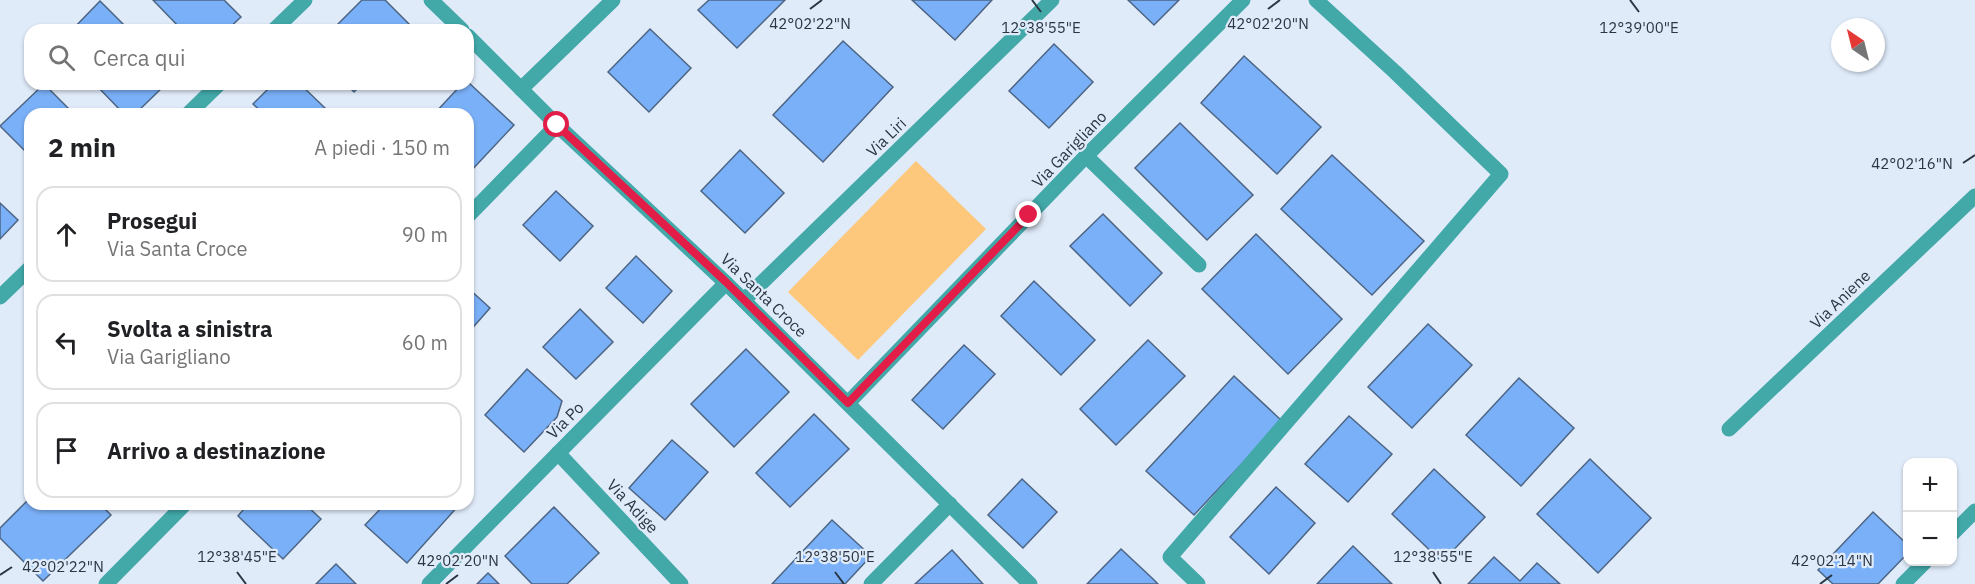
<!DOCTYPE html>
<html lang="it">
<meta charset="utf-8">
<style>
:root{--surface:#fff;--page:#f2f2f2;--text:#202124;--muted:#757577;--line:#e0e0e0}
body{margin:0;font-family:"IBM Plex Sans",sans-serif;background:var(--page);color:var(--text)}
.controls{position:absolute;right:18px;bottom:18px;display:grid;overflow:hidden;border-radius:12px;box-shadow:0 2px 4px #0004}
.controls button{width:54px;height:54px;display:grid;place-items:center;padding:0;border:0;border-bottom:2px solid var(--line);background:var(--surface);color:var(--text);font:30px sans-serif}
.compass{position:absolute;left:1831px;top:18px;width:54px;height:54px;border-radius:50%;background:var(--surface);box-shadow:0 2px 4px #0004;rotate:325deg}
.stop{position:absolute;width:18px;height:18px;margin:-14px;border:4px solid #e11d48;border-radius:50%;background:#fff}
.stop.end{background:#e11d48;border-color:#fff;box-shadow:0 2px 6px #0008}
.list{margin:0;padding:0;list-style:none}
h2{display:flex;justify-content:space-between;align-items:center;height:78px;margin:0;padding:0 24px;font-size:26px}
h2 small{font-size:20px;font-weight:400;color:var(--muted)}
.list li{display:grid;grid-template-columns:39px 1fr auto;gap:18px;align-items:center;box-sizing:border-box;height:96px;margin:0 12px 12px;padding:0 12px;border:2px solid var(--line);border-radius:18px}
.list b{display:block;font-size:22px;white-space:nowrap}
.list p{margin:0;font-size:20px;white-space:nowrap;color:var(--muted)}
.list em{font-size:20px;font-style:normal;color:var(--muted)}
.icon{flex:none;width:33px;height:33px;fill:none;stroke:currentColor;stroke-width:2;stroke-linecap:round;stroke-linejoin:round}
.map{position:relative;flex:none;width:1975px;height:584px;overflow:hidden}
.search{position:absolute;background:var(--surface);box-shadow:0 2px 4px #0004;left:24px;top:24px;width:450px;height:66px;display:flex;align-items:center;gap:15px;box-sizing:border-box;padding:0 21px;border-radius:18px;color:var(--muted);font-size:22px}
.panel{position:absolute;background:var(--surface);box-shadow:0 2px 4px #0004;left:24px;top:108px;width:450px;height:402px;border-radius:18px}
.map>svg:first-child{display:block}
</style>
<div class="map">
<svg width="1975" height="584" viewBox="0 0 1975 584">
<rect width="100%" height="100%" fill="#e0ebfa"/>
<path fill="#fdc87b" d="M 916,161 L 986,229 L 858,360 L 788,292 Z"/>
<g fill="#7ab0f7" stroke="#4c6584" stroke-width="1.5">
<path d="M 153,0 L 224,0 L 241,17 L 227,30 L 182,30 Z"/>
<path d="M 362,0 L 385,0 L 415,30 L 332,30 Z"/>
<path d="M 709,0 L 785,0 L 737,48 L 698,10 Z"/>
<path d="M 912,0 L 992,0 L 955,40 Z"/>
<path d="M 1128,0 L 1179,0 L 1154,25 Z"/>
<path d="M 100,1 L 129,30 L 72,30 Z"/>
<path d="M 650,29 L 691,68 L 649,112 L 608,72 Z"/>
<path d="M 843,41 L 893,87 L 823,162 L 773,115 Z"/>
<path d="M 1054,44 L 1093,82 L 1049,128 L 1009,91 Z"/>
<path d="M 1244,56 L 1321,127 L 1277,174 L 1201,103 Z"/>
<path d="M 468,82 L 514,125 L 468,174 L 468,114 L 434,114 L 462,84 L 468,84 Z"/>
<path d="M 44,84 L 74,114 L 30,114 L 30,156 L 0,126 Z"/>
<path d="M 95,84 L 166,84 L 135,114 L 124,114 Z"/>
<path d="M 273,84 L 300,84 L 325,108 L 319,114 L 264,114 L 253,104 Z"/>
<path d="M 346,84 L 362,84 L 354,92 Z"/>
<path d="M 1180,123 L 1253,195 L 1207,240 L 1135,168 Z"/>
<path d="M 740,150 L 784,193 L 745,233 L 701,191 Z"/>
<path d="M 1332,155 L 1424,241 L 1372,295 L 1281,209 Z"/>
<path d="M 556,191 L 593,226 L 560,261 L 523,225 Z"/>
<path d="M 0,203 L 18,220 L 0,239 Z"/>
<path d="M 1103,214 L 1162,273 L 1130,306 L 1070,246 Z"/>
<path d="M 1256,234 L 1342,319 L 1288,374 L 1202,289 Z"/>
<path d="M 636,256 L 672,291 L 643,323 L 606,288 Z"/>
<path d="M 1034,281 L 1095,340 L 1061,375 L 1001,316 Z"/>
<path d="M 468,288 L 490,308 L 468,333 Z"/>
<path d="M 580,309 L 613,342 L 576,379 L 543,347 Z"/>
<path d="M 1428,324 L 1472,365 L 1412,428 L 1368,387 Z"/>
<path d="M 1148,340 L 1185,376 L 1116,445 L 1080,409 Z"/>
<path d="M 964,345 L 995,374 L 943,429 L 912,400 Z"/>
<path d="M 746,349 L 789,392 L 734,447 L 691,404 Z"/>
<path d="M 527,369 L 562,401 L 557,417 L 524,452 L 485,415 Z"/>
<path d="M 1234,376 L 1282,421 L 1194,515 L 1146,471 Z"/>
<path d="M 1519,378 L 1574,428 L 1521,486 L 1466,435 Z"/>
<path d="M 814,414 L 849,449 L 790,507 L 756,473 Z"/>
<path d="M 1349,416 L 1392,454 L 1348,502 L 1305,464 Z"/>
<path d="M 672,440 L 708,472 L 665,520 L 629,488 Z"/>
<path d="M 1590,459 L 1651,518 L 1598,573 L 1537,514 Z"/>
<path d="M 1434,469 L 1485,517 L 1442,562 L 1392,514 Z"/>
<path d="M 1022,479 L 1057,512 L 1023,548 L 988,515 Z"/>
<path d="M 1276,487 L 1315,523 L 1269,574 L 1230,537 Z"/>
<path d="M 30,498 L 30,504 L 100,504 L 111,515 L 43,581 L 0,538 L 0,528 Z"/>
<path d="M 248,504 L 305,504 L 321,519 L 283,559 L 238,516 Z"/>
<path d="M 385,504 L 460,504 L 407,563 L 365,525 Z"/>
<path d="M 554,507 L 599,553 L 567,584 L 532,584 L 505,556 Z"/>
<path d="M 1873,512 L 1908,545 L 1908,553 L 1878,584 L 1833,584 L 1818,570 Z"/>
<path d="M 832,520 L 871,556 L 845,584 L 772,584 Z"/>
<path d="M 1353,546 L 1392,584 L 1317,584 Z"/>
<path d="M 1121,549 L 1152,578 L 1158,584 L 1087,584 Z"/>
<path d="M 952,550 L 983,584 L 915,584 Z"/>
<path d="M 1494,557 L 1520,581 L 1537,563 L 1560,584 L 1468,584 Z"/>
<path d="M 336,564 L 356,584 L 316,584 Z"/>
<path d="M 488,573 L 499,584 L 477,584 Z"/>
</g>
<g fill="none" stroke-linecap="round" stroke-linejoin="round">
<g stroke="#42a8a8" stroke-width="15">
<path d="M 431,0 L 462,30"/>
<path d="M 274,30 L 305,0"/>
<path d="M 468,36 L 557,125 L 726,283 L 1030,584"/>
<path d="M 521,89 L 613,0"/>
<path d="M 188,114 L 219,84"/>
<path d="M 1086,156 L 1199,265"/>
<path d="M 468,216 L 557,125"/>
<path d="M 0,297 L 30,268"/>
<path d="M 744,300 L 1052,0"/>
<path d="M 848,403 L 1086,156 L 1243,0"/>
<path d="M 1729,429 L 1975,196"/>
<path d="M 558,453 L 681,584"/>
<path d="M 1952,534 L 1975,511"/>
<path d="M 106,584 L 185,504"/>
<path d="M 429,584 L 726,283"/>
<path d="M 871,584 L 950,504"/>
<path d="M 1198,584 L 1170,557 L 1501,174 L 1395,72 L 1316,0"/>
<path d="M 1903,584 L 1925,562"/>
</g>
</g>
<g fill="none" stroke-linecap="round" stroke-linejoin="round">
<path stroke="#e11d48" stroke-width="8" d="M 557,125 L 726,282 L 848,403 L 1029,215"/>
</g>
<path fill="none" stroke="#2b3644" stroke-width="2" d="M 1032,0 L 1041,12M 1630,0 L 1639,12M 810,9 L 822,0M 1268,9 L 1280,0M 1963,163 L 1975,155M 237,572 L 246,584M 835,572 L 844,584M 1433,572 L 1441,584M 0,575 L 12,567M 446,584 L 458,575M 1820,584 L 1832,575"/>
<g text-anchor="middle" stroke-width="4.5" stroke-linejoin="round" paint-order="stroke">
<g font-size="16" fill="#2b3644" stroke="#e0ebfa">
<text transform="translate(886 137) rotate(-44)" y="6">Via Liri</text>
<text transform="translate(1069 149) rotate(-46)" y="6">Via Garigliano</text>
<text transform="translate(764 295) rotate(44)" y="6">Via Santa Croce</text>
<text transform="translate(1840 299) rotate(-44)" y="6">Via Aniene</text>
<text transform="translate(565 420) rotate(-45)" y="6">Via Po</text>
<text transform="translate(633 506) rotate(47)" y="6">Via Adige</text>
</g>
</g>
<g font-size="15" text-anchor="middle" fill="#2b3644" stroke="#e0ebfa" stroke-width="4.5" stroke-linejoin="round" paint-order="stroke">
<text x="810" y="29">42°02'22"N</text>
<text x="1268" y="29">42°02'20"N</text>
<text x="1041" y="33">12°38'55"E</text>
<text x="1639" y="33">12°39'00"E</text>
<text x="1912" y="169">42°02'16"N</text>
<text x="237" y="562">12°38'45"E</text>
<text x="835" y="562">12°38'50"E</text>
<text x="1433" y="562">12°38'55"E</text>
<text x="458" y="566">42°02'20"N</text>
<text x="1832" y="566">42°02'14"N</text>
<text x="63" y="572">42°02'22"N</text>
</g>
</svg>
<div class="controls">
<button>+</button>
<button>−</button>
</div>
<svg class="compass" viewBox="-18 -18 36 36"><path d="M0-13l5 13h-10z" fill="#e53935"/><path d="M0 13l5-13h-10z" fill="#757577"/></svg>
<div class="stop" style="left:557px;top:125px"></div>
<div class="stop end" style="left:1029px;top:215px"></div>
<div class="search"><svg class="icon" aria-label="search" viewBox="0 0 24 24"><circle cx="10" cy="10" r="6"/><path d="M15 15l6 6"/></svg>Cerca qui</div>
<section class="panel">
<h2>2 min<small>A piedi · 150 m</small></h2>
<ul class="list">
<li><svg class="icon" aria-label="ahead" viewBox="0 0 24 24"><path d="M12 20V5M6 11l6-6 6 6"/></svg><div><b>Prosegui</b><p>Via Santa Croce</p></div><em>90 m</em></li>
<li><svg class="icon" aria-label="left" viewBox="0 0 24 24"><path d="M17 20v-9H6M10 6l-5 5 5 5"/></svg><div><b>Svolta a sinistra</b><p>Via Garigliano</p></div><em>60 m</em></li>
<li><svg class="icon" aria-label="arrive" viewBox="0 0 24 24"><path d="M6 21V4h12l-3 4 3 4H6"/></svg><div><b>Arrivo a destinazione</b></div></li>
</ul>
</section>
</div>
